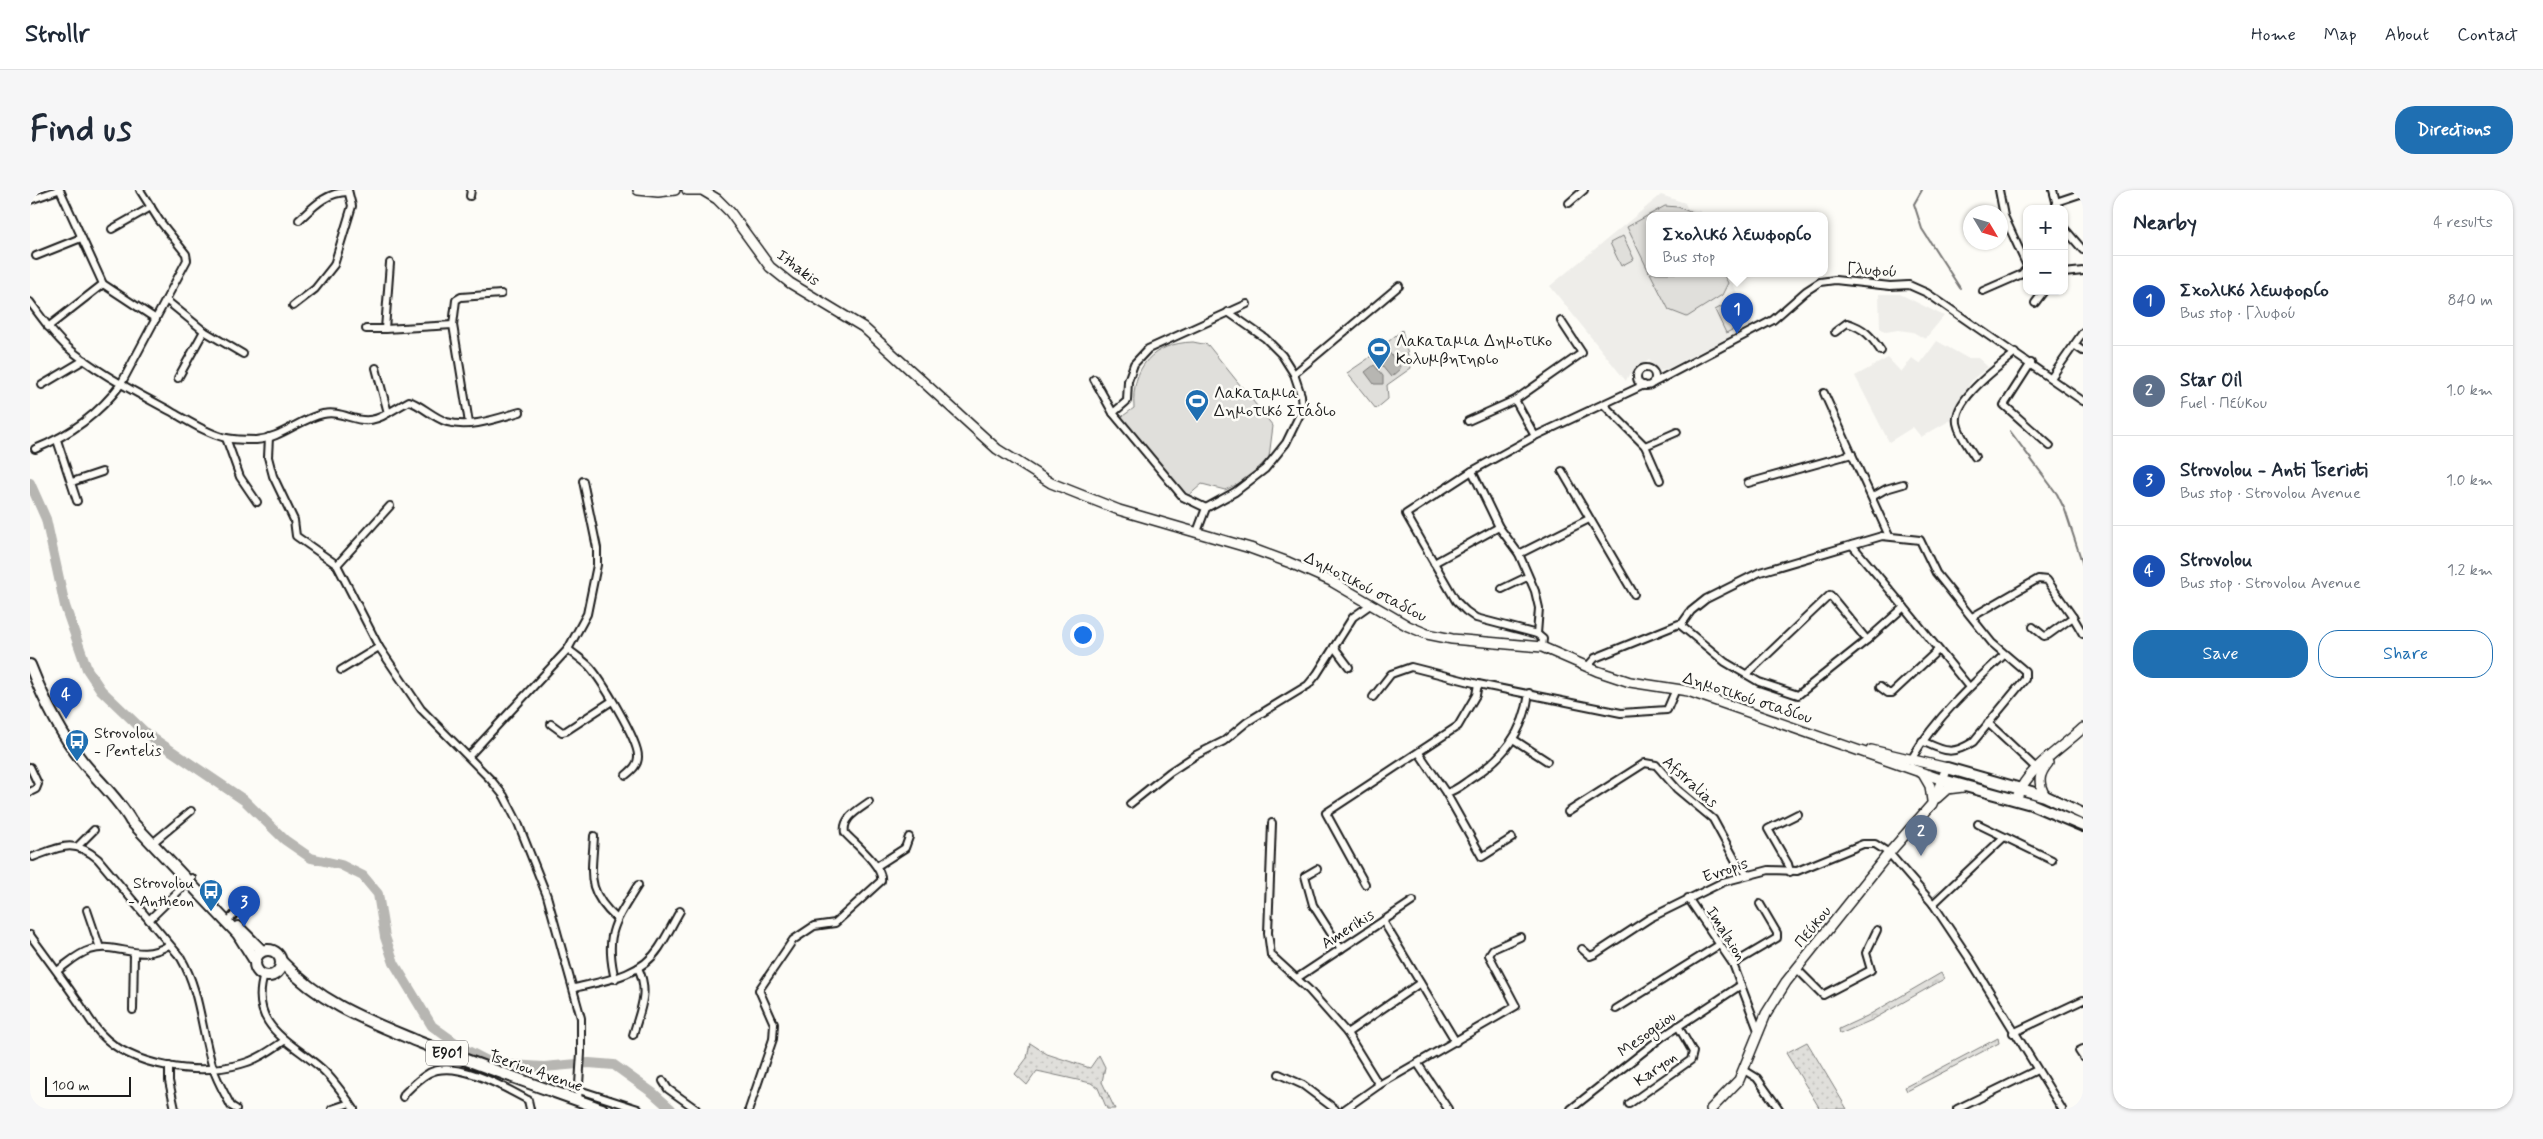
<!DOCTYPE html>
<meta charset="utf-8">
<style>
:root{--surface:#fff;--page:#f6f6f7;--text:#1f2937;--muted:#747a83;--line:#e0e1e3;--accent:#1f6fb2}
body{margin:0;font-family:Mynerve,sans-serif;background:var(--page);color:var(--text)}
.controls{position:absolute;right:15px;top:15px;display:grid;overflow:hidden;border-radius:10px;box-shadow:0 1px 4px #0004}
.controls button{width:45px;height:45px;display:grid;place-items:center;padding:0;border:0;border-bottom:1px solid var(--line);background:var(--surface);color:var(--text);font:25px sans-serif}
.compass{position:absolute;left:1933px;top:15px;width:45px;height:45px;border-radius:50%;background:var(--surface);box-shadow:0 1px 4px #0004;rotate:128deg}
.scale{position:absolute;left:15px;bottom:12px;width:86px;box-sizing:border-box;padding-left:5px;border:2px solid #1c1c1c;border-top:0;font-size:14px;line-height:18px;white-space:nowrap;color:#1c1c1c;-webkit-text-stroke:4px #fdfcf7;paint-order:stroke}
.you{position:absolute;left:1052px;top:444px;width:18px;height:18px;margin:-12px;border:4px solid #fff;border-radius:50%;background:#1a73e8;box-shadow:0 0 0 8px #1a73e833}
.badge{display:grid;place-items:center;width:32px;height:32px;border-radius:50%;background:var(--accent);color:#fff;font-size:16px;font-weight:700}
.pin{position:absolute;translate:-50% -41px;filter:drop-shadow(0 1px 2px #0008)}
.pin::after{content:'';position:absolute;top:26px;width:18px;height:15px;background:inherit;clip-path:polygon(0 0,100% 0,50% 100%)}
.popup{position:absolute;left:1616px;top:22px;width:182px;height:65px;box-sizing:border-box;display:grid;place-content:center;border-radius:10px;background:var(--surface);filter:drop-shadow(0 1px 4px #0005);font-size:16px;white-space:nowrap;color:var(--muted)}
.popup b{font-size:19px;color:var(--text)}
.popup::after{content:'';position:absolute;left:50%;top:100%;margin-left:-10px;border:10px solid transparent;border-top-color:var(--surface)}
.list{margin:0;padding:0;list-style:none}
h2{display:flex;justify-content:space-between;align-items:center;height:65px;margin:0;padding:0 20px;font-size:21px}
h2 small{font-size:16px;font-weight:400;color:var(--muted)}
.list li{display:grid;grid-template-columns:32px 1fr auto;gap:15px;align-items:center;box-sizing:border-box;height:90px;padding:0 20px;border-top:1px solid var(--line)}
.list b{display:block;font-size:19px;white-space:nowrap}
.list p{margin:0;font-size:16px;white-space:nowrap;color:var(--muted)}
.list em{font-size:16px;font-style:normal;color:var(--muted)}
.actions{display:flex;gap:10px;padding:15px 20px}
.actions a{flex:1;padding:11px 0;border:1px solid var(--accent);border-radius:20px;text-align:center;font-size:18px;color:var(--accent)}
.actions .main{background:var(--accent);color:#fff}
.map{position:relative;flex:none;width:2053px;height:919px;overflow:hidden;border-radius:20px}
header{display:flex;align-items:center;gap:30px;box-sizing:border-box;height:70px;padding:0 25px;background:var(--surface);border-bottom:1px solid var(--line)}
header strong{font-size:24px}
nav{display:flex;gap:28px;margin-inline-start:auto;font-size:18px}
.intro{display:flex;align-items:center;justify-content:space-between;box-sizing:border-box;height:120px;padding:0 30px}
h1{margin:0;font-size:35px}
.button{padding:12px 22px;border-radius:20px;background:var(--accent);color:#fff;font-size:18px;font-weight:700}
main{display:flex;gap:30px;padding:0 30px}
aside{flex:1;background:var(--surface);border-radius:20px;box-shadow:0 1px 4px #0004}
.map>svg:first-child{display:block}
</style>
<header>
<strong>Strollr</strong>
<nav><a>Home</a><a>Map</a><a>About</a><a>Contact</a></nav>
</header>
<div class="intro"><h1>Find us</h1><a class="button">Directions</a></div>
<main>
<div class="map">
<svg width="2053" height="919" viewBox="0 0 2053 919">
<defs>
<pattern id="grass-dots" width="8" height="8" patternUnits="userSpaceOnUse" patternTransform="scale(1.25)"><rect width="8" height="8" fill="#e0dfdb"/><path d="M2 2h.1M6 6h.1" fill="none" stroke="#c0bfbb" stroke-width="1.8" stroke-linecap="round"/></pattern>
<pattern id="forest-crowns" width="20" height="18" patternUnits="userSpaceOnUse" patternTransform="scale(1.25)"><rect width="20" height="18" fill="#e0dfdb"/><path d="M2 6a3 3 0 1 1 6 0M12 15a3 3 0 1 1 6 0" fill="none" stroke="#c0bfbb"/></pattern>
</defs>
<rect width="100%" height="100%" fill="#fdfcf7"/>
<filter id="ink" filterUnits="userSpaceOnUse"><feTurbulence type="fractalNoise" baseFrequency=".02" numOctaves="2"/><feDisplacementMap in="SourceGraphic" scale="10" xChannelSelector="R" yChannelSelector="G"/><feConvolveMatrix kernelMatrix="1 2 1 2 8 2 1 2 1" color-interpolation-filters="sRGB"/></filter>
<g filter="url(#ink)">
<g fill="#eeede9">
<path d="M 1631,5 L 1655,13 L 1657,18 L 1670,21 L 1672,25 L 1620,25 L 1620,83 L 1698,83 L 1722,135 L 1635,180 L 1629,181 L 1619,170 L 1598,186 L 1596,191 L 1520,96 Z"/>
<path d="M 1849,104 L 1870,104 L 1914,126 L 1895,149 L 1883,142 L 1868,140 L 1856,142 L 1850,138 Z"/>
<path d="M 1907,151 L 1937,168 L 1948,168 L 1958,177 L 1943,189 L 1922,222 L 1921,230 L 1891,247 L 1883,237 L 1859,252 L 1825,186 L 1858,168 L 1871,182 L 1882,168 L 1890,174 Z"/>
</g>
<g fill="url(#grass-dots)" stroke="#7e7e7c">
<path d="M 1777,852 L 1817,919 L 1790,919 L 1756,863 Z"/>
<path d="M 1000,853 L 1017,864 L 1060,878 L 1069,865 L 1075,877 L 1072,892 L 1085,919 L 1077,919 L 1068,898 L 1061,893 L 1007,881 L 997,895 L 985,884 L 997,868 Z"/>
</g>
<g fill="url(#forest-crowns)" stroke="#7e7e7c">
<path d="M 1911,783 L 1914,789 L 1842,830 L 1810,844 L 1809,839 L 1837,826 Z"/>
<path d="M 1968,848 L 1969,853 L 1877,901 L 1875,897 Z"/>
</g>
<g fill="#e0dfdb" stroke="#7e7e7c">
<path d="M 1635,16 L 1648,17 L 1667,25 L 1620,25 L 1619,82 L 1597,37 Z"/>
<path d="M 1593,46 L 1604,69 L 1591,76 L 1580,53 Z"/>
<path d="M 1620,83 L 1693,83 L 1698,93 L 1692,105 L 1657,127 L 1639,120 Z"/>
<path d="M 1696,114 L 1708,137 L 1696,143 L 1685,120 Z"/>
<path d="M 1372,140 L 1381,178 L 1357,195 L 1358,209 L 1346,219 L 1317,183 L 1339,168 L 1349,154 L 1352,157 Z"/>
<path d="M 1163,152 L 1178,155 L 1243,236 L 1239,267 L 1218,289 L 1195,300 L 1172,294 L 1157,307 L 1090,228 L 1104,218 C 1101,177 1123,153 1163,152 Z"/>
</g>
<g fill="#b7b6b2" stroke="#797876">
<path d="M 1358,161 L 1371,178 L 1361,187 L 1347,170 Z"/>
<path d="M 1344,175 L 1353,186 L 1353,194 L 1344,194 L 1335,182 Z"/>
</g>
<g fill="none" stroke-linecap="round" stroke-linejoin="round">
<g stroke="#797876" stroke-width="2">
<path d="M 1892,0 L 1884,14 L 1892,39 L 1930,98"/>
<path d="M 1980,241 L 2027,304 L 2035,320 L 2053,375"/>
</g>
<path stroke="#b7b6b2" stroke-width="10" d="M 0,293 L 16,329 L 35,416 L 57,479 L 71,500 L 118,545 L 214,610 L 255,650 L 281,668 L 311,675 L 333,686 L 348,704 L 355,747 L 364,773 L 402,836 L 434,859 L 463,874 L 514,877 L 559,873 L 584,875 L 623,903 L 641,919"/>
<g stroke="#1c1c1c" stroke-width="10">
<g id="minor">
<path d="M 30,0 L 73,94 L 126,129"/>
<path d="M 1969,0 L 1974,26 L 1997,76"/>
<path d="M 2023,0 L 2028,19"/>
<path d="M 440,6 L 441,0"/>
<path d="M 0,10 L 28,0"/>
<path d="M 2026,12 L 2053,3"/>
<path d="M 1539,13 L 1554,0"/>
<path d="M 269,30 C 284,16 297,2 318,2"/>
<path d="M 2034,38 L 2053,60"/>
<path d="M 82,39 L 121,17"/>
<path d="M 6,66 L 51,48"/>
<path d="M 2034,83 L 2053,81"/>
<path d="M 1953,101 L 1992,84 L 1997,78"/>
<path d="M 136,110 L 174,141 L 213,164"/>
<path d="M 0,112 C 11,127 22,143 36,156 C 67,183 106,202 142,222 C 158,231 178,244 196,248 C 205,250 218,250 226,250 C 252,248 269,229 293,224 C 317,219 330,241 358,223 L 346,178"/>
<path d="M 2005,113 L 2014,101"/>
<path d="M 263,116 L 285,99 L 304,75 L 322,16 L 318,0"/>
<path d="M 18,137 L 73,94"/>
<path d="M 336,139 L 355,139 L 360,73"/>
<path d="M 355,139 L 423,135"/>
<path d="M 1805,142 L 1817,133 C 1834,138 1841,146 1851,161"/>
<path d="M 2044,155 L 2053,161"/>
<path d="M 2001,173 L 1974,215 L 2020,256"/>
<circle cx="1616" cy="187" r="9"/>
<path d="M 1264,184 L 1369,96"/>
<path d="M 148,188 L 174,141"/>
<path d="M 2021,188 L 2053,142"/>
<path d="M 1064,189 L 1083,223 L 1153,307 L 1176,318"/>
<path d="M 1623,193 L 1743,130 L 1776,101 L 1790,92 L 1805,90 L 1860,96 L 1879,95 L 1897,103 L 2053,211"/>
<path d="M 12,195 L 54,170"/>
<path d="M 1794,203 L 1859,346"/>
<path d="M 1485,210 L 1505,246"/>
<path d="M 1574,215 L 1615,256 L 1630,290"/>
<path d="M 358,223 L 379,211 C 393,216 402,227 417,232 C 440,239 468,228 490,222"/>
<path d="M 1083,223 L 1097,211 L 1098,191 L 1104,174 L 1118,159 L 1217,114"/>
<path d="M 1438,231 L 1485,210 L 1552,163 L 1531,131"/>
<path d="M 439,233 L 423,135 L 426,110 L 431,107 L 471,104"/>
<path d="M 239,247 L 238,267 L 243,286 L 264,330 L 266,346 L 307,375 L 349,457 L 391,519 L 461,590 L 474,606 L 488,633 L 517,706 L 551,828 L 551,863 L 548,910"/>
<path d="M 196,248 L 210,287 L 227,312"/>
<path d="M 27,250 L 47,311"/>
<path d="M 1615,256 L 1647,242"/>
<path d="M 5,259 C 40,245 69,224 91,194 L 157,70 L 156,64 L 129,30 L 110,0"/>
<path d="M 1945,267 C 1939,257 1929,245 1927,233 C 1923,209 1969,177 1985,163"/>
<path d="M 1442,281 L 1469,337 L 1489,364 L 1505,401 L 1509,418 L 1507,444"/>
<path d="M 1532,281 L 1604,404"/>
<path d="M 42,292 L 72,282"/>
<path d="M 1718,293 L 1822,264"/>
<path d="M 1842,307 L 1856,299 L 1873,294"/>
<path d="M 1167,342 L 1176,318 L 1205,302 L 1235,279 L 1256,253 L 1272,220 L 1271,205 L 1264,184 L 1252,165 L 1235,148 L 1198,122"/>
<path d="M 1822,355 L 1874,417"/>
<path d="M 1489,364 L 1559,329"/>
<path d="M 1404,373 L 1469,337"/>
<path d="M 307,375 L 360,316"/>
<path d="M 1472,399 L 1497,387"/>
<path d="M 1942,427 L 2008,389 L 2017,390 L 2043,427 L 2018,445 L 2014,446 L 2003,437"/>
<path d="M 2043,427 L 2053,444"/>
<path d="M 1651,435 L 1661,421 L 1676,409 L 1730,382 L 1852,346 L 1890,350 L 1906,383 L 1962,453 L 1995,481 L 1995,489 L 1943,552 C 1921,566 1914,561 1892,551"/>
<path d="M 1304,457 L 1319,477"/>
<path d="M 1512,457 L 1513,449 L 1507,444 L 1446,428 L 1436,421 L 1426,411 L 1376,324 L 1442,281 L 1505,246 L 1614,195"/>
<path d="M 538,459 C 545,465 553,470 559,476 C 571,489 609,551 608,567 C 608,575 602,580 596,585"/>
<path d="M 1557,477 L 1565,468 L 1649,434 L 1695,472 L 1729,492 L 1768,505 L 1837,450 L 1874,417 L 1939,497"/>
<path d="M 311,480 L 349,457"/>
<path d="M 1717,484 L 1800,405 L 1837,450"/>
<path d="M 1850,497 L 1858,503 L 1862,503 L 1907,461"/>
<path d="M 1343,507 L 1361,484 L 1381,477 L 1448,494 L 1591,523 L 1637,520 L 1646,499"/>
<path d="M 1958,533 L 2006,578"/>
<path d="M 521,534 L 532,542 L 536,541 L 582,511"/>
<path d="M 1483,549 L 1517,571"/>
<path d="M 1389,563 L 1416,603 L 1452,667 L 1482,648"/>
<path d="M 439,566 L 538,459 L 557,424 L 567,375 L 567,358 L 553,291"/>
<path d="M 1882,568 C 1906,528 1940,496 1974,465"/>
<path d="M 0,577 L 8,594 L 6,599 L 0,602"/>
<path d="M 1416,603 C 1425,601 1432,595 1439,590 C 1472,569 1494,543 1499,503"/>
<path d="M 1100,614 L 1140,582 L 1166,565 L 1194,551 L 1217,532 L 1278,495 L 1287,484 L 1323,427 L 1340,415"/>
<path d="M 1538,622 L 1615,573 L 1626,575 L 1647,599 L 1683,629 L 1708,675 L 1718,684"/>
<path d="M 1242,633 L 1238,743 L 1241,765 L 1279,800 L 1317,843 L 1349,895"/>
<path d="M 1948,634 L 2022,670"/>
<path d="M 564,646 C 562,685 555,700 587,729"/>
<path d="M 125,651 L 161,621"/>
<path d="M 48,656 L 64,640"/>
<path d="M 3,667 C 30,657 44,648 68,669 L 151,768 C 171,803 171,841 183,878 C 187,891 195,904 201,916 L 206,919"/>
<path d="M 847,676 L 875,658 L 879,647"/>
<path d="M 1287,679 L 1275,686 L 1283,715 L 1311,759"/>
<path d="M 1760,682 L 1758,674 L 1738,639 L 1768,624"/>
<path d="M 1335,694 L 1296,623 L 1428,536 L 1446,505 L 1448,494"/>
<path d="M 1658,708 L 1703,774 L 1729,843"/>
<path d="M 1903,714 L 1974,647"/>
<path d="M 57,720 L 70,758"/>
<path d="M 201,728 L 214,714"/>
<path d="M 119,730 L 162,688"/>
<path d="M 1353,731 L 1426,852"/>
<path d="M 0,745 C 16,767 32,788 47,810 C 55,821 62,835 71,844 C 102,877 169,886 211,874 C 227,870 241,860 254,851"/>
<path d="M 1552,759 L 1560,766 L 1565,764 L 1620,728 L 1693,692 L 1739,680 L 1767,681 L 1833,654 L 1845,654 L 1859,663 L 1903,714 L 1941,771 L 2032,919"/>
<path d="M 1703,774 L 1747,748 L 1747,743 L 1730,714"/>
<path d="M 1767,779 L 1793,805 L 1841,780 L 1836,763 L 1847,740"/>
<path d="M 27,781 C 37,774 48,763 60,760 C 89,751 107,774 139,755"/>
<path d="M 234,785 C 218,837 261,851 292,879 C 304,890 315,906 324,919"/>
<path d="M 1267,788 L 1383,711"/>
<path d="M 585,789 C 574,744 585,732 608,695"/>
<path d="M 544,798 C 574,791 611,786 629,758 C 637,746 643,733 650,721"/>
<path d="M 1586,819 L 1689,755"/>
<path d="M 103,820 L 104,763"/>
<path d="M 1317,843 L 1390,793"/>
<path d="M 1983,843 L 2053,810"/>
<path d="M 603,845 C 610,820 620,802 608,778"/>
<path d="M 2053,859 L 2049,861 L 2053,867"/>
<path d="M 1388,874 L 1418,919"/>
<path d="M 139,876 L 139,891 L 145,919"/>
<path d="M 1714,880 L 1727,888 L 1749,919"/>
<path d="M 1249,884 L 1273,895 L 1305,919"/>
<path d="M 633,891 L 638,899 L 666,919"/>
<path d="M 549,900 L 608,919"/>
<path d="M 373,907 L 375,903 C 382,896 390,888 399,883 C 426,869 474,897 498,910 L 500,919"/>
<path d="M 1599,914 L 1661,870 L 1663,862 L 1648,836"/>
<path d="M 302,919 L 320,913"/>
<path d="M 719,919 L 743,849 L 744,834 L 729,800 L 763,750 L 784,736 L 805,733 L 851,691 C 854,677 825,654 815,643 C 812,628 828,620 839,612"/>
<path d="M 1315,919 L 1349,895 L 1486,816 L 1459,765 L 1463,759 L 1490,747"/>
<path d="M 1541,919 L 1632,847 L 1711,795"/>
<path d="M 1927,919 L 2007,880"/>
</g>
</g>
<g stroke="#1c1c1c" stroke-width="12">
<g id="secondary">
<path d="M 608,0 L 628,2 L 645,0"/>
<path d="M 657,0 L 672,0 L 687,9 L 700,22 L 740,77 L 760,93 L 833,137 L 967,259 L 1021,293 L 1089,320 L 1220,358 L 1258,372 L 1301,391 L 1378,436 L 1397,444 L 1422,449 L 1512,457 L 1567,481 L 1600,492 L 1658,501 L 1913,590"/>
<path d="M 1893,584 L 1900,596 L 1902,611"/>
<path d="M 1988,605 C 1997,579 2033,557 2053,538"/>
<path d="M 2015,606 C 2008,593 2008,585 2018,573"/>
<path d="M 1907,608 L 1917,599 L 1933,597"/>
<path d="M 1681,919 L 1709,890 L 1736,824 L 1756,792 L 1859,663 L 1902,614 L 1917,578 L 1841,560"/>
</g>
</g>
<g stroke="#1c1c1c" stroke-width="14">
<g id="primary">
<path d="M 0,475 C 13,508 30,543 52,571 C 68,591 88,608 101,631 L 208,744 L 225,771"/>
<path d="M 1917,578 L 2015,606 L 2053,624"/>
<path d="M 1913,590 L 2001,614 L 2053,636"/>
<path d="M 208,737 L 232,761"/>
<circle cx="238" cy="773" r="13"/>
<path d="M 252,772 C 292,814 336,830 389,852 C 450,876 511,897 572,919"/>
</g>
</g>
<use href="#minor" stroke="#fdfcf7" stroke-width="6"/>
<use href="#secondary" stroke="#fdfcf7" stroke-width="9"/>
<use href="#primary" stroke="#fdfcf7" stroke-width="10"/>
</g>
</g>
<defs>
<g id="stadium-pin" transform="scale(1.25)"><path d="M0 17L-7.5 6A9.5 9.5 0 1 1 7.5 6Z" fill="#1f6fb2" stroke="#fdfcf7"/><path d="M0-5a6.5 5 0 1 0 0 10a6.5 5 0 1 0 0-10ZM-3.5-1.8h7v3.6h-7Z" fill="#fff"/></g>
<g id="bus-pin" transform="scale(1.25)"><path d="M0 17L-7.5 6A9.5 9.5 0 1 1 7.5 6Z" fill="#1f6fb2" stroke="#fdfcf7"/><path d="M-5-6H5V4H4V6H2V4H-2V6H-4V4H-5ZM-3.5-4V0h7V-4ZM-3.5 1.2v1.5H-2V1.2ZM2 1.2v1.5H3.5V1.2Z" fill="#fff"/></g>
</defs>
<g fill-rule="evenodd">
<use href="#stadium-pin" x="1349" y="159"/>
<use href="#stadium-pin" x="1167" y="211"/>
<use href="#bus-pin" x="47" y="551"/>
<use href="#bus-pin" x="181" y="701"/>
</g>
<g text-anchor="middle" stroke-width="5" stroke-linejoin="round" paint-order="stroke">
<rect fill="#fdfcf7" stroke="#605f5e" stroke-width="1" x="396" y="850.5" width="42" height="25" rx="4"/>
<g font-size="15" font-weight="bold" fill="#1c1c1c">
<text x="417" y="868">E901</text>
</g>
<g font-size="16" fill="#1c1c1c" stroke="#fdfcf7">
<text transform="translate(769 77) rotate(37)" y="6">Ithakis</text>
<text transform="translate(1842 79) rotate(4)" y="6">Γλυφού</text>
<text transform="translate(1336 396) rotate(27)" y="6">Δημοτικού σταδίου</text>
<text transform="translate(1718 507) rotate(18)" y="6">Δημοτικού σταδίου</text>
<text transform="translate(1661 591) rotate(42)" y="6">Afstralias</text>
<text transform="translate(1695 679) rotate(-19)" y="6">Evropis</text>
<text transform="translate(1782 736) rotate(-51)" y="6">Πεύκου</text>
<text transform="translate(1317 738) rotate(-33)" y="6">Amerikis</text>
<text transform="translate(1697 743) rotate(58)" y="6">Imalaion</text>
<text transform="translate(1616 843) rotate(-36)" y="6">Mesogeiou</text>
<text transform="translate(1625 878) rotate(-35)" y="6">Karyon</text>
<text transform="translate(506 880) rotate(19)" y="6">Tseriou Avenue</text>
</g>
<g font-size="16" fill="#1c1c1c" stroke="#fdfcf7" text-anchor="start">
<text x="1366" y="156">Λακαταμια Δημοτικο<tspan x="1366" dy="18">Κολυμβητηριο</tspan></text>
<text x="1184" y="208">Λακαταμια<tspan x="1184" dy="18">Δημοτικό Στάδιο</tspan></text>
<text x="64" y="548">Strovolou<tspan x="64" dy="18">- Pentelis</tspan></text>
<text x="164" y="698" text-anchor="end">Strovolou<tspan x="164" dy="18">- Antheon</tspan></text>
</g>
</g>
</svg>
<div class="controls">
<button>+</button>
<button>−</button>
</div>
<svg class="compass" viewBox="-18 -18 36 36"><path d="M0-13l5 13h-10z" fill="#e53935"/><path d="M0 13l5-13h-10z" fill="#747a83"/></svg>
<div class="scale">100 m</div>
<div class="you"></div>
<div class="pin badge" style="left:1707px;top:144px;background:#1a4fb4">1</div>
<div class="popup"><b>Σχολικό λεωφορίο</b>Bus stop</div>
<div class="pin badge" style="left:1891px;top:666px;background:#5c6f8a">2</div>
<div class="pin badge" style="left:214px;top:737px;background:#1a4fb4">3</div>
<div class="pin badge" style="left:36px;top:529px;background:#1a4fb4">4</div>
</div>
<aside>
<h2>Nearby<small>4 results</small></h2>
<ul class="list">
<li><span class="badge" style="background:#1a4fb4">1</span><div><b>Σχολικό λεωφορίο</b><p>Bus stop · Γλυφού</p></div><em>840 m</em></li>
<li><span class="badge" style="background:#5c6f8a">2</span><div><b>Star Oil</b><p>Fuel · Πεύκου</p></div><em>1.0 km</em></li>
<li><span class="badge" style="background:#1a4fb4">3</span><div><b>Strovolou - Anti Tserioti</b><p>Bus stop · Strovolou Avenue</p></div><em>1.0 km</em></li>
<li><span class="badge" style="background:#1a4fb4">4</span><div><b>Strovolou</b><p>Bus stop · Strovolou Avenue</p></div><em>1.2 km</em></li>
</ul>
<div class="actions"><a class="main">Save</a><a>Share</a></div>
</aside>
</main>
